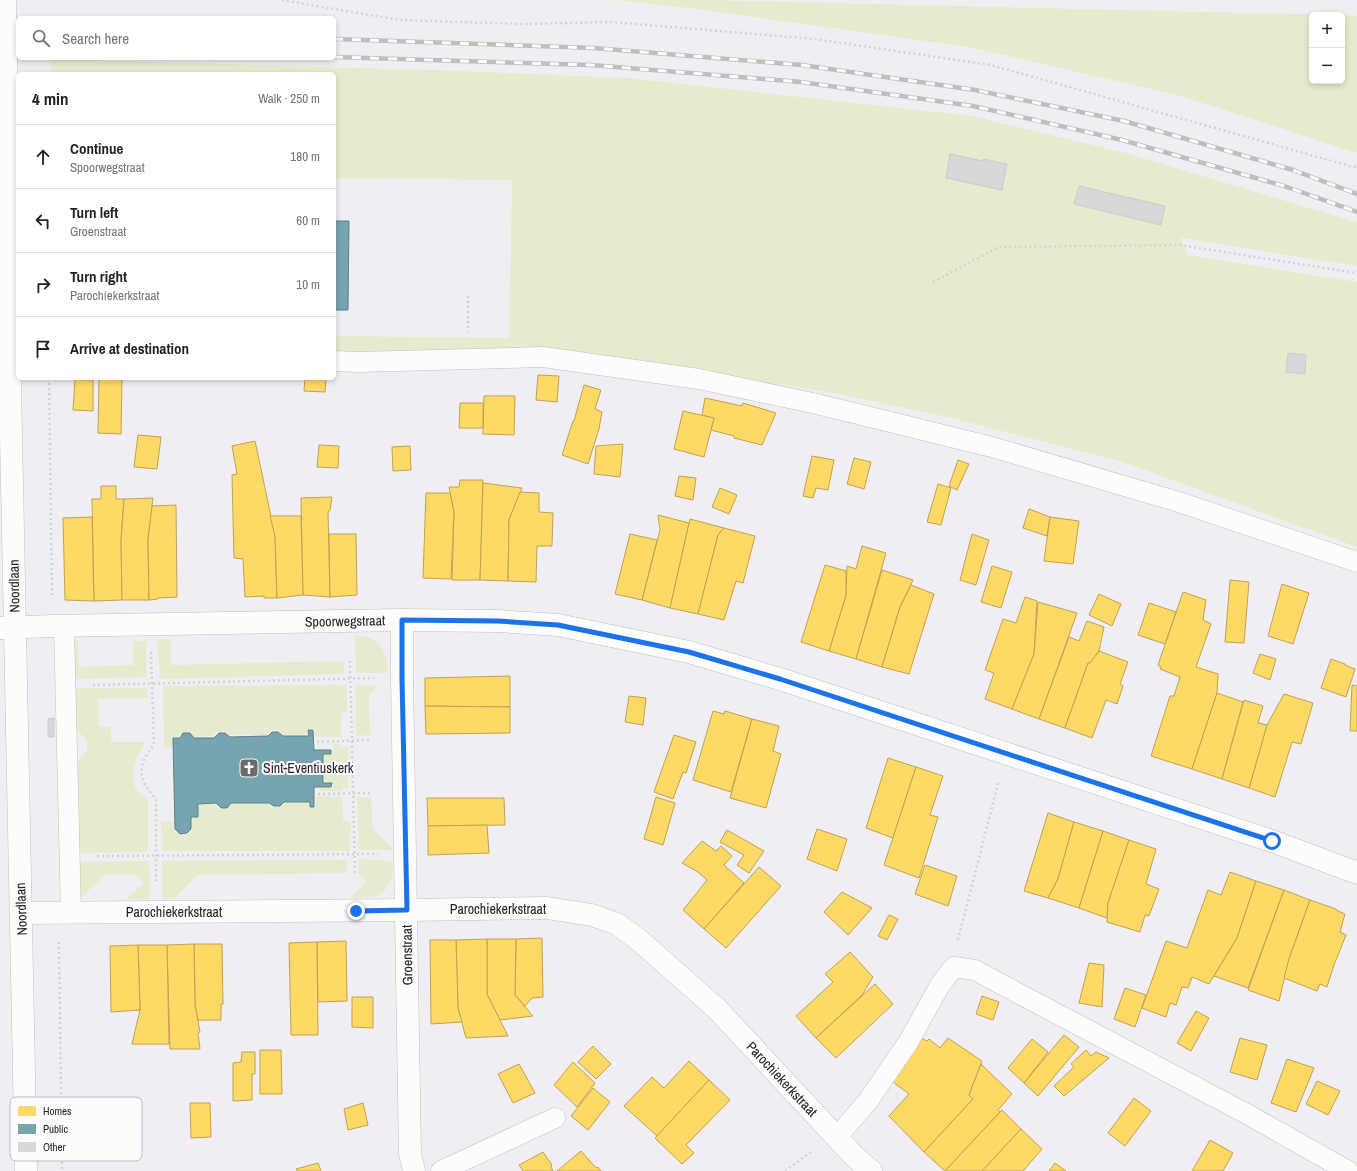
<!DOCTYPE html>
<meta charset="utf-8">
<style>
:root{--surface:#fff;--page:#f2f2f2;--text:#222;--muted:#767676;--line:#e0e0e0}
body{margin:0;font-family:"Archivo Narrow",sans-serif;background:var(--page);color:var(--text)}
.controls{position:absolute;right:12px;top:12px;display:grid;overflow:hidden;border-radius:6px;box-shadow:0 2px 6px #0003}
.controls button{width:36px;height:36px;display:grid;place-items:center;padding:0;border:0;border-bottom:1px solid var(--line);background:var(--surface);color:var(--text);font:20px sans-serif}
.stop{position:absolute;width:12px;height:12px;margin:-9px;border:3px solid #1a73e8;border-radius:50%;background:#fff}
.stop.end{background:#1a73e8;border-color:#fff;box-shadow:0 1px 4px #0008}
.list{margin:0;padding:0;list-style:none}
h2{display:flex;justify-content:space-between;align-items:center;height:52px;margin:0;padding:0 16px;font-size:17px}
h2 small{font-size:13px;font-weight:400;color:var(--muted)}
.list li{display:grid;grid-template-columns:26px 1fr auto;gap:12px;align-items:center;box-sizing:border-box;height:64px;padding:0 16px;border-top:1px solid var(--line)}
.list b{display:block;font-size:15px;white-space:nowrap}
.list p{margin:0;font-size:13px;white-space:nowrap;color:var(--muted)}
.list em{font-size:13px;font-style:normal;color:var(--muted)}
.icon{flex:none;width:22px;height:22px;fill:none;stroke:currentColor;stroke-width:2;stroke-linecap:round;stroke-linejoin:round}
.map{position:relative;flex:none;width:1357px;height:1171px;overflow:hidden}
.search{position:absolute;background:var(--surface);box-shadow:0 2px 6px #0003;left:16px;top:16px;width:320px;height:44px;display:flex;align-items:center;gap:10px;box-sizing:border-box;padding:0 14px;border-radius:6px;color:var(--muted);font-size:15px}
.panel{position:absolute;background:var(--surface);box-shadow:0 2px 6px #0003;left:16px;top:72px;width:320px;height:308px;border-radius:6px}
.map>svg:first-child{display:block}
</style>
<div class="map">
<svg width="1357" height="1171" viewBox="0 0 1357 1171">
<rect width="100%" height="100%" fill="#f1eef3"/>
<g fill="#e7ebcd">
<path d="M 615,0 L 705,0 L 1331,15 L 1312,15 L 1312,81 L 1342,81 L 1342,15 L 1357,16 L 1357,153 L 1181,96 L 969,47 L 689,8 Z"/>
<path d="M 51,59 L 461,71 L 627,78 L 972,116 L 1126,153 L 1353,221 L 1357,223 L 1357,266 L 1181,238 L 1187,255 L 1357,282 L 1357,547 L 1120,461 L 947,417 L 834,393 L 544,348 L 401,355 L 334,352 L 334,336 L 509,338 L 512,180 L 334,178 L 334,74 L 51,74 Z"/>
<path d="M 355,636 C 380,636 387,651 388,673 L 356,673 Z"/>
<path d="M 157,639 L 171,639 L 171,665 L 344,661 L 344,674 L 160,679 Z"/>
<path d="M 72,641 L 78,641 L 79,667 L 133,665 L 133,641 L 146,641 L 146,677 L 73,679 Z"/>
<path d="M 347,685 L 347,712 L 341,713 L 341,737 L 315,737 L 315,729 L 308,729 L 307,734 L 284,735 L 278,730 L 271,730 L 267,735 L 230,735 L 225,731 L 217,732 L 213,736 L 195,737 L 191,732 L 182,732 L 178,737 L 172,738 L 173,747 L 164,747 L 163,686 Z"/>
<path d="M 355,685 L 379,685 L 369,694 L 370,735 L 356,736 Z"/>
<path d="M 73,688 L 147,688 L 147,698 L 98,699 L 99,727 L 111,727 L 111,742 L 145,742 L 137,756 L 133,771 L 135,787 L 140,794 L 148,799 L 148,852 L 76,853 L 74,766 L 87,751 L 87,741 L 74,726 Z"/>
<path d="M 333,744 L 341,744 L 341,747 L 348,747 L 348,788 L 342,788 L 342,791 L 320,791 L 320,788 L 333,788 L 333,782 L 325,782 L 324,755 L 334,754 Z"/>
<path d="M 316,796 L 342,797 L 343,820 L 351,822 L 349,851 L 163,851 L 161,822 L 173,821 L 174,830 L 179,835 L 188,834 L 192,830 L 192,818 L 199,818 L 199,805 L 215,804 L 219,809 L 227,809 L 231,804 L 268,804 L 272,807 L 281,807 L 285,803 L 309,803 L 309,808 L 316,808 Z"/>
<path d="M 357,797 L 371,797 L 373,829 L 392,848 L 392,850 L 359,850 Z"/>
<path d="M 359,859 L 393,861 L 393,876 L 385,890 L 376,896 L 350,899 L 366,882 L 362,876 L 358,873 Z"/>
<path d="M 347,860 L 347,873 L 198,875 L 174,899 L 162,899 L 162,861 Z"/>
<path d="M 149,861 L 150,899 L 126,899 L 144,883 L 135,875 L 105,875 L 79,899 L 76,862 Z"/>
</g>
<g fill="#ffd966" stroke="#bda252">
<path d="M 538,375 L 559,376 L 557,402 L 536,400 Z"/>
<path d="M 99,378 L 122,378 L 121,434 L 98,433 Z"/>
<path d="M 305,378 L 326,378 L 325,392 L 304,391 Z"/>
<path d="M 75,379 L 93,380 L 93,411 L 73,410 Z"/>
<path d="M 584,385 L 601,390 L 595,409 L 602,412 L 599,429 L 588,464 L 562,455 L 573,421 L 574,421 Z"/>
<path d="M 484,396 L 515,396 L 514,435 L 483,434 Z"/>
<path d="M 705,398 L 742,406 L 743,403 L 776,413 L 762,445 L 734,438 L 734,436 L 711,430 L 714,418 L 702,415 Z"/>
<path d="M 460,403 L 483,403 L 483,428 L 459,428 Z"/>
<path d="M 683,411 L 714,418 L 704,457 L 674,449 Z"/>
<path d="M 138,435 L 161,437 L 157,469 L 134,467 Z"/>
<path d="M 255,441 L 275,535 L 277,598 L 264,598 L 264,596 L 245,597 L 243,559 L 234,558 L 232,475 L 237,474 L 232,446 Z"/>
<path d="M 623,444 L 620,477 L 594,474 L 596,446 Z"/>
<path d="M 319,445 L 339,446 L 338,468 L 317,467 Z"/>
<path d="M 410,446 L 411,470 L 393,471 L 392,447 Z"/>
<path d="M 812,456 L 834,460 L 828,490 L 816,488 L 813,498 L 803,496 Z"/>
<path d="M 854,458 L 871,462 L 864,489 L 847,484 Z"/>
<path d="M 958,460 L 969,464 L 957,490 L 949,486 Z"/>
<path d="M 679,476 L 696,478 L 693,500 L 675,496 Z"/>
<path d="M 460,480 L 483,480 L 480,580 L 452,580 L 454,512 L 449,487 L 459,487 Z"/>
<path d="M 483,483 L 522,488 L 509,520 L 508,581 L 480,580 Z"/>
<path d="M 938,484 L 951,488 L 941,525 L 927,522 Z"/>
<path d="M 101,486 L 116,486 L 116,499 L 124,499 L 121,541 L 122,600 L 94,601 L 92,499 L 101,499 Z"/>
<path d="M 720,488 L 737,495 L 729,514 L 712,507 Z"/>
<path d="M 520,492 L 539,493 L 539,512 L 553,513 L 552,546 L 537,546 L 536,582 L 508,581 L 509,520 Z"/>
<path d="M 426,493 L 450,493 L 454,512 L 451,579 L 423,578 Z"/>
<path d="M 332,497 L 330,510 L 328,512 L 330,597 L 303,595 L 301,498 Z"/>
<path d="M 153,498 L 148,540 L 149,600 L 122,600 L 121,541 L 124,499 Z"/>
<path d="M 176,505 L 177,597 L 158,598 L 158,599 L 149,600 L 148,540 L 152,506 Z"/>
<path d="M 1029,509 L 1050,517 L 1047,536 L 1023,528 Z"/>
<path d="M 658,515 L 689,523 L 670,608 L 642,600 L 660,530 Z"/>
<path d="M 270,516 L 301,516 L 303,595 L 277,598 L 275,536 Z"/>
<path d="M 92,517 L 94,601 L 65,600 L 63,518 Z"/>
<path d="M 1050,517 L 1079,521 L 1073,564 L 1044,561 Z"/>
<path d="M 690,519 L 724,528 L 718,535 L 698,614 L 670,608 Z"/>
<path d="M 724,528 L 755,536 L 743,583 L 736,581 L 724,620 L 698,614 L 718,535 Z"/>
<path d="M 329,534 L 356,534 L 357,595 L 330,597 Z"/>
<path d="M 630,534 L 657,540 L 642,600 L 615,594 Z"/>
<path d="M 972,534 L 989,540 L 976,585 L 960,580 Z"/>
<path d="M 862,546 L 886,553 L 856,659 L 829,651 L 846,595 L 847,566 L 856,569 Z"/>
<path d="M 825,565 L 846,571 L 846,595 L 829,651 L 801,642 Z"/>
<path d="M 992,566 L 1012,572 L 1001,608 L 981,602 Z"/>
<path d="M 882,570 L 913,580 L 900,607 L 882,667 L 856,659 Z"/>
<path d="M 1230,580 L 1249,582 L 1244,643 L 1225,642 Z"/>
<path d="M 1282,584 L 1309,593 L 1293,644 L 1268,636 Z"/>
<path d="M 911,585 L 934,594 L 909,674 L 882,667 L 900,607 Z"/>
<path d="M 1183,592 L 1206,600 L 1203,620 L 1211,624 L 1196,667 L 1218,674 L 1217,693 L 1192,769 L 1151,756 L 1170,696 L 1174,696 L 1180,677 L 1160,669 L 1161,667 L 1158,665 Z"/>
<path d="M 1099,594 L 1121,604 L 1112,626 L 1089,615 Z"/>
<path d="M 1025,597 L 1037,601 L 1034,654 L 1012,709 L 985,699 L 994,673 L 985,670 L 1003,619 L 1016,623 Z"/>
<path d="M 1038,602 L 1077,613 L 1039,719 L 1012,709 L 1034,654 Z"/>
<path d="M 1149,603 L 1176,612 L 1165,644 L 1138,635 Z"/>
<path d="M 1087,621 L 1104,627 L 1099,651 L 1090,663 L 1088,663 L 1065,728 L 1039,719 L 1069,637 L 1079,641 Z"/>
<path d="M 1099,651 L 1128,662 L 1120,684 L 1123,686 L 1117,704 L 1106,700 L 1092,738 L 1065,728 L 1088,663 L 1090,663 Z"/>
<path d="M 1260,654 L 1276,659 L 1270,680 L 1253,673 Z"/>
<path d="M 1331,659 L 1345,664 L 1345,665 L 1355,669 L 1346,697 L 1321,688 Z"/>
<path d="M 510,676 L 510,707 L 425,706 L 425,678 Z"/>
<path d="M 1352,685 L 1357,686 L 1357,731 L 1350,731 Z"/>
<path d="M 1217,693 L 1243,702 L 1222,779 L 1192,769 Z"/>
<path d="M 1284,694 L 1313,703 L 1301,744 L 1292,742 L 1275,797 L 1249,788 L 1267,725 Z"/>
<path d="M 629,696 L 646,698 L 643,725 L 625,722 Z"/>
<path d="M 1244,700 L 1263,706 L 1258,723 L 1267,725 L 1249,788 L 1222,779 Z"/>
<path d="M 425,706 L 510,707 L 510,733 L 426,734 Z"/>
<path d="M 713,711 L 724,714 L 725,711 L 752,719 L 731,792 L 693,780 Z"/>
<path d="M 752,719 L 779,726 L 773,751 L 781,754 L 766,808 L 730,798 Z"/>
<path d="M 674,735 L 696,742 L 686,773 L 683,772 L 673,799 L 654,792 Z"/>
<path d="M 888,758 L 916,767 L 893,838 L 866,828 Z"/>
<path d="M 916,767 L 943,776 L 930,815 L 938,817 L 919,878 L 884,865 Z"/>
<path d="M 656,797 L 675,803 L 663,845 L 644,839 Z"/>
<path d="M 427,798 L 504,798 L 505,825 L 428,826 Z"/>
<path d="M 1048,813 L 1074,822 L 1058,879 L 1048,898 L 1024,891 Z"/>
<path d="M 1074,822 L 1103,831 L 1079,908 L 1048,898 L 1058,879 Z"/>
<path d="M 487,825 L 489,853 L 428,855 L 428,826 Z"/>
<path d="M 817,829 L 847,839 L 837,871 L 807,859 Z"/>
<path d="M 727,830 L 764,851 L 749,873 L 737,865 L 744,855 L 720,842 Z"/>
<path d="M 1103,831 L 1129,840 L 1108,903 L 1107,918 L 1079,908 Z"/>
<path d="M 1129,840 L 1156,849 L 1146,884 L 1159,889 L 1149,916 L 1145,915 L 1140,932 L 1107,922 L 1108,903 Z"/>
<path d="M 702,841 L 716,851 L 721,846 L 732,856 L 724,865 L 744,883 L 704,929 L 683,910 L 707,880 L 698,872 L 682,863 Z"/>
<path d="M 925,865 L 957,876 L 948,906 L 915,894 Z"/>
<path d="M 759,867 L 781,886 L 726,948 L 704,929 Z"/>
<path d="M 1230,872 L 1256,881 L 1237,938 L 1209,984 L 1192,977 L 1188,988 L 1182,987 L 1176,1005 L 1170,1003 L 1166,1017 L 1142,1008 L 1166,941 L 1187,948 L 1208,890 L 1221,895 Z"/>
<path d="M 1256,881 L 1284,890 L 1248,988 L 1214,976 L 1237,938 Z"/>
<path d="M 1284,890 L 1310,900 L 1289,959 L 1279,1001 L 1248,990 Z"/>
<path d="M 842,892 L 872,908 L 848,935 L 824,912 Z"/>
<path d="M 1310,900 L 1336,909 L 1336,910 L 1345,914 L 1340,932 L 1346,935 L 1334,965 L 1327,987 L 1320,984 L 1317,991 L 1284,978 L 1289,959 Z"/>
<path d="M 889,915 L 898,919 L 887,940 L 878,936 Z"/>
<path d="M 542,938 L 543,997 L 532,998 L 525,1006 L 515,995 L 516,939 Z"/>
<path d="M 487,939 L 516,939 L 515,995 L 533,1016 L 500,1020 L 487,994 Z"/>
<path d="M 487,939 L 487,994 L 508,1036 L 466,1038 L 458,1008 L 456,940 Z"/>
<path d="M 430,940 L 456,940 L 458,1008 L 462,1022 L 431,1024 Z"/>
<path d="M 346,941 L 347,1001 L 318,1002 L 317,942 Z"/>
<path d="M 317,942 L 318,1035 L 291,1035 L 289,943 Z"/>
<path d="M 194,944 L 222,944 L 223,1004 L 221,1004 L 221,1020 L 198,1020 L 195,1005 Z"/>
<path d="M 194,944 L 195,1005 L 200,1032 L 198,1033 L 200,1049 L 170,1049 L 167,945 Z"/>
<path d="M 138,945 L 167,945 L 169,1044 L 132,1044 L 140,1010 Z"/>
<path d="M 138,945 L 140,1010 L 111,1012 L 110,946 Z"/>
<path d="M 850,952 L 873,977 L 862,995 L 816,1038 L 796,1016 L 833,982 L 825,974 Z"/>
<path d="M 1089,963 L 1104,965 L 1102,1007 L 1079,1003 Z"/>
<path d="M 875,984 L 893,1004 L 836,1058 L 816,1038 Z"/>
<path d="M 1125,988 L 1146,995 L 1135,1027 L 1114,1019 Z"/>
<path d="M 982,996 L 999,1002 L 993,1020 L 976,1014 Z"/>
<path d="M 352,997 L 373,997 L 373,1028 L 352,1027 Z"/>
<path d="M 1196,1011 L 1209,1018 L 1191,1051 L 1177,1043 Z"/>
<path d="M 1064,1035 L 1079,1047 L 1038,1096 L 1024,1083 Z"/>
<path d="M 921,1038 L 927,1041 L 929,1039 L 940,1048 L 948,1038 L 982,1061 L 969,1095 L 973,1099 L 924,1152 L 889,1116 L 909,1094 L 893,1082 Z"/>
<path d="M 1240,1038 L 1267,1045 L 1257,1080 L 1230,1072 Z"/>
<path d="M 1032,1039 L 1048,1052 L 1024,1083 L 1008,1068 Z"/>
<path d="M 593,1046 L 611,1064 L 596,1079 L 578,1062 Z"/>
<path d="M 260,1050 L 281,1050 L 282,1094 L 260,1094 Z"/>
<path d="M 1086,1050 L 1091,1056 L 1096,1052 L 1109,1058 L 1064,1096 L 1054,1086 L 1074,1067 L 1071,1064 Z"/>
<path d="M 242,1052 L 255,1052 L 255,1074 L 252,1074 L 252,1100 L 233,1101 L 233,1063 L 241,1062 Z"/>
<path d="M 1287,1059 L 1314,1068 L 1296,1112 L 1271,1103 Z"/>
<path d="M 689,1061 L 709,1080 L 657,1136 L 624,1106 L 652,1077 L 664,1088 Z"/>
<path d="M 573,1062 L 595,1083 L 577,1107 L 554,1085 Z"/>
<path d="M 519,1064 L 535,1093 L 513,1103 L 498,1074 Z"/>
<path d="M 981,1064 L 1012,1094 L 998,1110 L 1000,1112 L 945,1171 L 924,1152 L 973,1099 L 969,1095 Z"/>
<path d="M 709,1080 L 730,1100 L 686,1145 L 694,1153 L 682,1164 L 655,1138 Z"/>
<path d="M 1317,1081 L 1340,1091 L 1328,1115 L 1306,1104 Z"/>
<path d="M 593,1088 L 610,1102 L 588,1130 L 571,1116 Z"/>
<path d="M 1134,1098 L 1151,1111 L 1125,1146 L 1108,1133 Z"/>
<path d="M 190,1103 L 210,1103 L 211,1137 L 191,1138 Z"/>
<path d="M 363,1103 L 368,1125 L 348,1130 L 344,1109 Z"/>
<path d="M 1002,1110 L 1021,1129 L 982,1171 L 945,1171 Z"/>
<path d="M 1021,1129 L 1042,1149 L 1023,1171 L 982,1171 Z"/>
<path d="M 1210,1140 L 1233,1153 L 1223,1171 L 1192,1171 Z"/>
<path d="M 581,1151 L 596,1168 L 598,1167 L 601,1171 L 557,1171 Z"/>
<path d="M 543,1152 L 552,1165 L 551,1167 L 553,1171 L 523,1171 L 519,1165 Z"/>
<path d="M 318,1163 L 321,1171 L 297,1171 L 296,1169 Z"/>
<path d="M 1055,1163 L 1066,1171 L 1049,1171 Z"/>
</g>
<g fill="#76a5af" stroke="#5d7e86">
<path d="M 334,221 L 349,221 L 348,310 L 334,310 Z"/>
<path d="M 308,730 L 313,730 L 314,750 L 331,750 L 331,754 L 323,754 L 323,783 L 332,783 L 331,787 L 314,787 L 314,807 L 310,807 L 310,802 L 284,802 L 280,806 L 274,806 L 269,803 L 231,803 L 227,808 L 221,808 L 216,803 L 198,804 L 198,817 L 191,817 L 191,829 L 187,833 L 180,834 L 175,829 L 173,738 L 180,738 L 183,733 L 190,733 L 194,738 L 214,738 L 219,733 L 225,733 L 230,737 L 268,736 L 272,732 L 278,732 L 283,736 L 309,736 Z"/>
</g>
<g fill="#dad7da" stroke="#cdcbce">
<path d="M 950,154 L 983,161 L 984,159 L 1007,164 L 1002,190 L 946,178 Z"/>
<path d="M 1079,186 L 1165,206 L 1161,225 L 1074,204 Z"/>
<path d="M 1288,353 L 1306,355 L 1305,374 L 1286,372 Z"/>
<path d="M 54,718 L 54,737 L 48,737 L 48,719 Z"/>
</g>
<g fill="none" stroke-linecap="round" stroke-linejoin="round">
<g stroke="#c0bec2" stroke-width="21">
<g id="service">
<path d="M 334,361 L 358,362 L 543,357 L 699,379 L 817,404 L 992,447 L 1179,502 L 1357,562"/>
<path d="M 64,626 L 71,913"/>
<path d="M 837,1137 L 868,1101 L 909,1041 L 940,985 L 954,967 L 975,970 L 1029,999 L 1247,1114 L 1348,1171"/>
<path d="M 441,1171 L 555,1118"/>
</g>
</g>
<g stroke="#c0bec2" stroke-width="23">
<g id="minor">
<path d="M 402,620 L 402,678 L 410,1154 L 414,1171"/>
<path d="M 0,628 L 53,626 L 402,620 L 498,621 L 558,625 L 689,652 L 780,679 L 1272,841 L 1357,873"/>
<path d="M 21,913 L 407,910 L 547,908 L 592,915 L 617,924 L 639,940 L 717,1009 L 854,1156 L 871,1171"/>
</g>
</g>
<g stroke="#c0bec2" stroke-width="23">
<path id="tertiary" d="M 7,105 L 8,287 L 26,1171"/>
</g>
<g stroke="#d2d2d3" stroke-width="2.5" stroke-dasharray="2 3" stroke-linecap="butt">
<path d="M 282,0 L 399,20 L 525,24 L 611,22 L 814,39 L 991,65 L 1357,168"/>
<path d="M 933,282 L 999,247 L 1179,245 L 1357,273"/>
<path d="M 468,296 L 468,332"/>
<path d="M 49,378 L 52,597"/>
<path d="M 151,652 L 154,745 C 136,766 138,779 156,799 L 156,883"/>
<path d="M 350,661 L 355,873"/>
<path d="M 93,685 L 374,678"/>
<path d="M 317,742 L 370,740"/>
<path d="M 318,794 L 372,793"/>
<path d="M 97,856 L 378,854"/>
<path d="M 958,940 L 999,780"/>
<path d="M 59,942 L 62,1171"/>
<path d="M 785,1171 L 812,1151"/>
</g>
<use href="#service" stroke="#fdfcfd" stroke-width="20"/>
<use href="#minor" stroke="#fdfcfd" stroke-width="22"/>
<use href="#tertiary" stroke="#fdfcfd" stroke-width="22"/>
<g stroke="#bebebe" stroke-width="4.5">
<g id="rail">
<path d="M 0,31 L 18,31"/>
<path d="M 334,39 L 594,48 L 802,65 L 975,90 L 1124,121 L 1293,170 L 1357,194"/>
<path d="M 0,49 L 18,49"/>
<path d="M 334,57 L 591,65 L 801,82 L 973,106 L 1122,140 L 1284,186 L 1357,212"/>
</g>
</g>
<use href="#rail" stroke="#fdfbfe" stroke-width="3" stroke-dasharray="9" stroke-linecap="butt"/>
<g stroke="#c0bec2" stroke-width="23" stroke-linecap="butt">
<path id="tertiary-bridge" d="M 5,0 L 7,105"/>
</g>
<use href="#tertiary-bridge" stroke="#fdfcfd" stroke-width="22"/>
</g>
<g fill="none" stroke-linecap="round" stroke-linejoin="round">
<path stroke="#1a73e8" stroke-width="5" d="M 356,911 L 407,910 L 402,678 L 402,620 L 498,621 L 558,625 L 689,652 L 780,679 L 1272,841"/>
</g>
<defs>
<g id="church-square" transform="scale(1)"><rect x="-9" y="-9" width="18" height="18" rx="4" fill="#6c696d" stroke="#fdfbfe"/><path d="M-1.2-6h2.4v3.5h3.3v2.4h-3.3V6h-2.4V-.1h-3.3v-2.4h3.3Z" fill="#fff"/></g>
</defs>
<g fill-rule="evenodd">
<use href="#church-square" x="249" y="768"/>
</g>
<g text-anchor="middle" stroke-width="4" stroke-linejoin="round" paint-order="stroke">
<g font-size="14" fill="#242225" stroke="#fdfbfe">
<text transform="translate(14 586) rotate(-91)" y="5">Noordlaan</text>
<text transform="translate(345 621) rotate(-1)" y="5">Spoorwegstraat</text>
<text transform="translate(21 909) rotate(-92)" y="5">Noordlaan</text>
<text x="498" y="914">Parochiekerkstraat</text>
<text x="174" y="917">Parochiekerkstraat</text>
<text transform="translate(407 955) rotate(-91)" y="5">Groenstraat</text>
<text transform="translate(782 1079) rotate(47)" y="5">Parochiekerkstraat</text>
</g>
<g font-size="14" fill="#242225" stroke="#fdfbfe" text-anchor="start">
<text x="263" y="773">Sint-Eventiuskerk</text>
</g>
</g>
<rect x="10" y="1097" width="132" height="64" rx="6" fill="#fdfbfe" stroke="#bcbabd" stroke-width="1"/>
<rect x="18" y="1106" width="18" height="10" fill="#ffd966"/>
<rect x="18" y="1124" width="18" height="10" fill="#76a5af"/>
<rect x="18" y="1142" width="18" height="10" fill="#dad7da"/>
<g font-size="11" fill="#242225">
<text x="43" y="1115">Homes</text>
<text x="43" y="1133">Public</text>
<text x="43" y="1151">Other</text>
</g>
</svg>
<div class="controls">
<button>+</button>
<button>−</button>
</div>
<div class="stop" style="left:1272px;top:841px"></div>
<div class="stop end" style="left:356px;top:911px"></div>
<div class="search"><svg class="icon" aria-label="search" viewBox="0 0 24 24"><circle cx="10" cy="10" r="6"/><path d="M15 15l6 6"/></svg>Search here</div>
<section class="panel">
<h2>4 min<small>Walk · 250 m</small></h2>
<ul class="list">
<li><svg class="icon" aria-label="ahead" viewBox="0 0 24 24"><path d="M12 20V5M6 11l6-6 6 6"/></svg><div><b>Continue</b><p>Spoorwegstraat</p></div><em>180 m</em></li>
<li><svg class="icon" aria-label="left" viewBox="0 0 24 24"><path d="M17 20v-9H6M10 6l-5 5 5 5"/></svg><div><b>Turn left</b><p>Groenstraat</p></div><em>60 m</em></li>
<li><svg class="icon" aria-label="right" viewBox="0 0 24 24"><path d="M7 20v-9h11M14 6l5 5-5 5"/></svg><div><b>Turn right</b><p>Parochiekerkstraat</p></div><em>10 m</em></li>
<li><svg class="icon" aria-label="arrive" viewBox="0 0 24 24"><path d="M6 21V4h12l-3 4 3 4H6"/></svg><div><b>Arrive at destination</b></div></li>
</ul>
</section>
</div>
